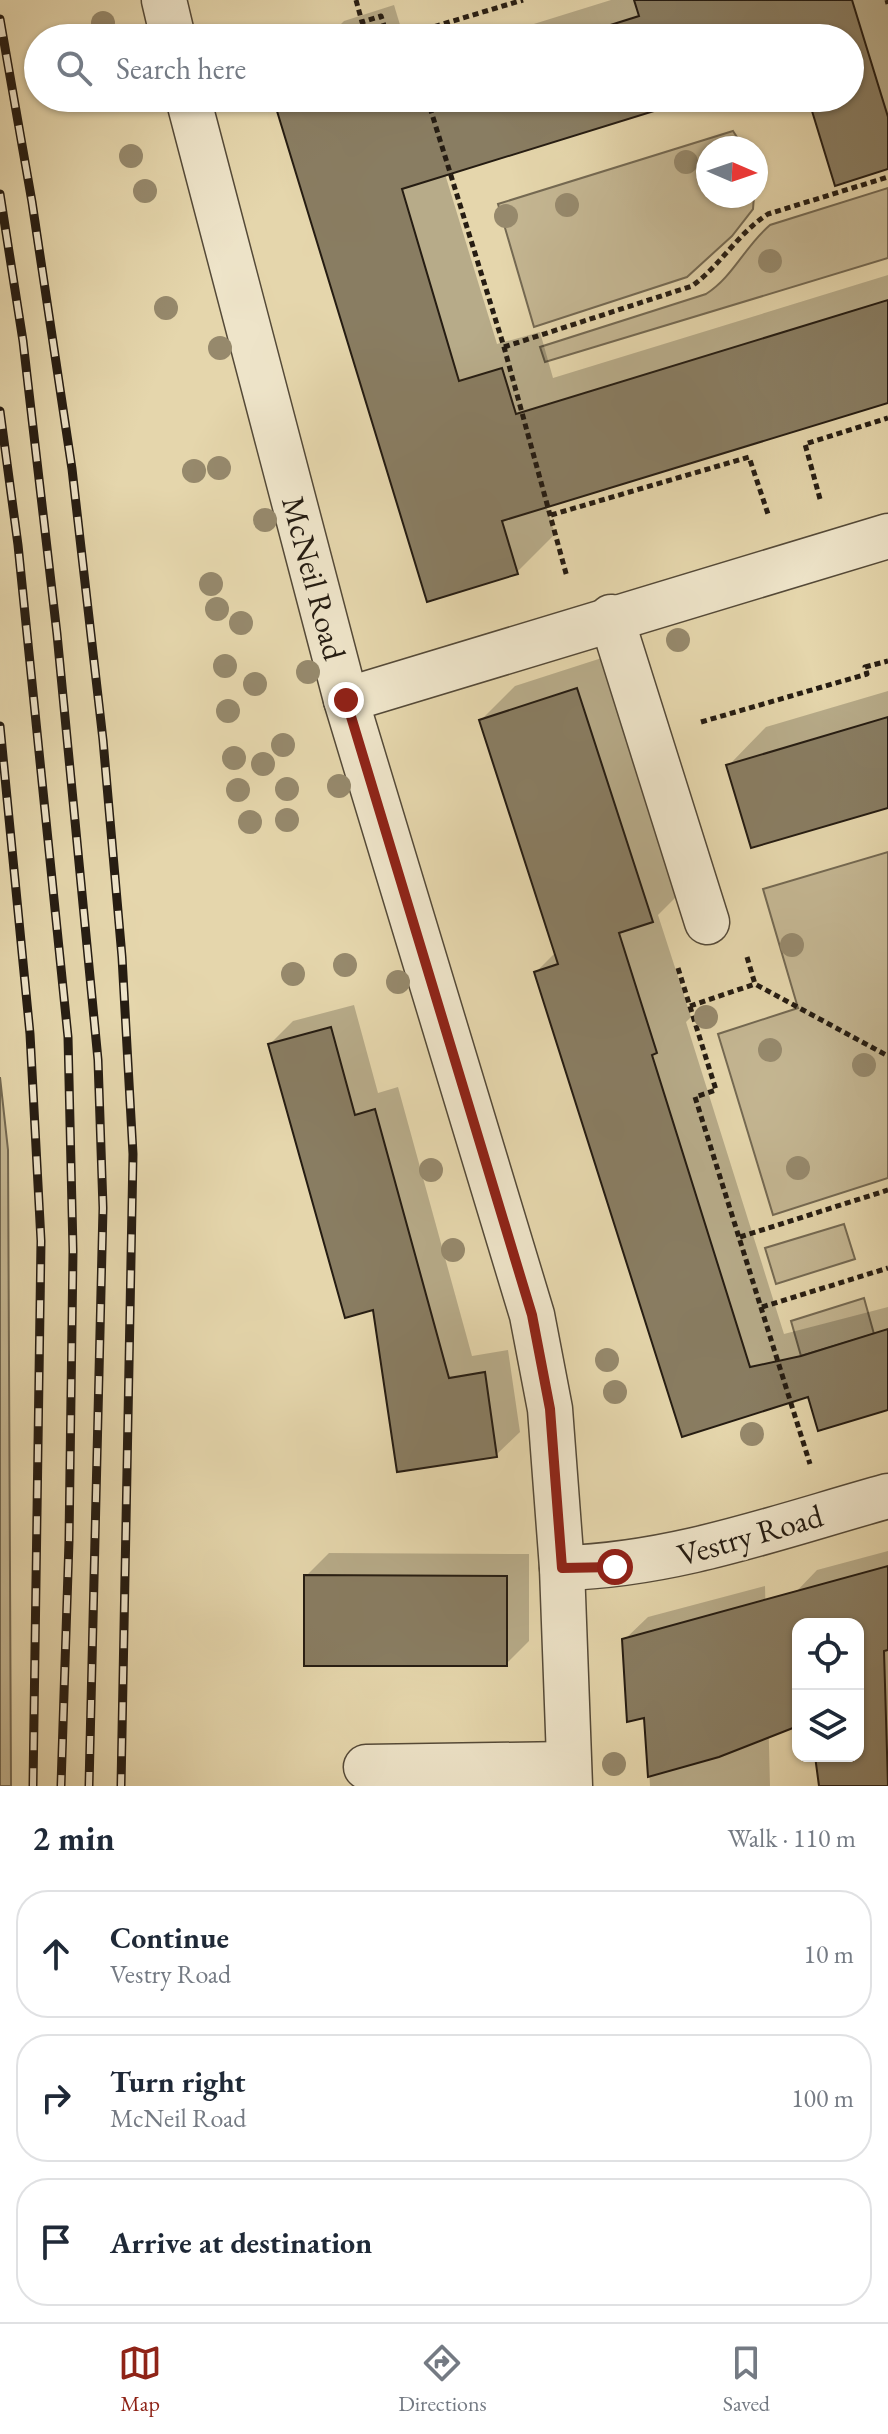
<!DOCTYPE html>
<meta charset="utf-8">
<style>
:root{--surface:#fff;--page:#f2f2f3;--text:#1f2937;--muted:#747a83;--line:#e0e1e3;--accent:#8f2418}
body{margin:0;font-family:"EB Garamond",serif;background:var(--page);color:var(--text)}
.controls{position:absolute;right:24px;bottom:24px;display:grid;overflow:hidden;border-radius:16px;box-shadow:0 2px 6px #0004}
.controls button{width:72px;height:72px;display:grid;place-items:center;padding:0;border:0;border-bottom:2px solid var(--line);background:var(--surface);color:var(--text);font:40px sans-serif}
.compass{position:absolute;left:696px;top:136px;width:72px;height:72px;border-radius:50%;background:var(--surface);box-shadow:0 2px 6px #0004;rotate:92deg}
.stop{position:absolute;width:24px;height:24px;margin:-18px;border:6px solid #8f2418;border-radius:50%;background:#fff}
.stop.end{background:#8f2418;border-color:#fff;box-shadow:0 2px 8px #0008}
.list{margin:0;padding:0;list-style:none}
h2{display:flex;justify-content:space-between;align-items:center;height:104px;margin:0;padding:0 32px;font-size:34px}
h2 small{font-size:26px;font-weight:400;color:var(--muted)}
.list li{display:grid;grid-template-columns:52px 1fr auto;gap:24px;align-items:center;box-sizing:border-box;height:128px;margin:0 16px 16px;padding:0 16px;border:2px solid var(--line);border-radius:32px}
.list b{display:block;font-size:30px;white-space:nowrap}
.list p{margin:0;font-size:26px;white-space:nowrap;color:var(--muted)}
.list em{font-size:26px;font-style:normal;color:var(--muted)}
.icon{flex:none;width:44px;height:44px;fill:none;stroke:currentColor;stroke-width:2;stroke-linecap:round;stroke-linejoin:round}
.map{position:relative;flex:none;width:888px;height:1786px;overflow:hidden}
.search{position:absolute;background:var(--surface);box-shadow:0 2px 6px #0004;left:24px;right:24px;top:24px;height:88px;display:flex;align-items:center;gap:20px;box-sizing:border-box;padding:0 28px;border-radius:44px;color:var(--muted);font-size:30px}
.sheet{height:536px;background:var(--surface)}
nav{display:flex;justify-content:space-around;align-items:center;box-sizing:border-box;height:112px;border-top:2px solid var(--line);background:var(--surface);font-size:22px;color:var(--muted)}
nav a{display:grid;justify-items:center;gap:4px}
nav .on{color:var(--accent)}
.map>svg:first-child{display:block}
</style>
<div class="map">
<svg width="888" height="1786" viewBox="0 0 888 1786">
<rect width="100%" height="100%" fill="#e5d6ac"/>
<filter id="stains"><feTurbulence type="fractalNoise" baseFrequency=".0025" numOctaves="4"/><feColorMatrix values="0 0 0 0 .2 0 0 0 0 .09 0 0 0 0 .02 0 0 0 .5 -.17"/></filter>
<radialGradient id="worn" r=".72"><stop offset=".6" stop-color="#630" stop-opacity="0"/><stop offset="1" stop-color="#630" stop-opacity=".3"/></radialGradient>
<g fill="#c4b692" stroke="#746952" stroke-width="2">
<path d="M 733,131 L 744,148 L 708,148 L 708,196 L 754,196 L 753,209 L 732,236 L 687,277 L 534,327 L 498,204 Z"/>
<path d="M 888,188 L 888,258 L 545,362 L 540,347 L 706,294 C 733,277 745,246 770,225 Z"/>
<path d="M 888,852 L 888,1178 L 773,1215 L 718,1034 L 798,1008 L 763,889 Z"/>
<path d="M 0,1077 L 8,1150 L 11,1786 L 0,1786 Z"/>
<path d="M 844,1224 L 855,1259 L 776,1284 L 765,1248 Z"/>
<path d="M 864,1298 L 874,1334 L 801,1356 L 791,1321 Z"/>
</g>
<g fill="#0003">
<path d="M 611,0 L 888,0 L 888,167 L 811,98 L 850,98 L 850,38 L 489,38 Z"/>
<path d="M 394,5 L 404,38 L 327,38 L 344,21 Z"/>
<path d="M 276,98 L 690,98 L 445,174 L 497,344 L 540,332 L 553,378 L 888,275 L 888,400 L 546,505 L 555,534 L 517,572 Z"/>
<path d="M 611,655 L 687,886 L 658,915 L 691,1017 L 686,1022 L 784,1334 L 888,1307 L 888,1408 L 809,1395 L 683,1435 L 536,972 L 556,952 L 481,720 L 515,686 Z"/>
<path d="M 888,691 L 888,805 L 729,765 L 766,727 Z"/>
<path d="M 354,1005 L 378,1093 L 398,1087 L 472,1356 L 508,1350 L 520,1432 L 496,1455 L 375,1308 L 270,1044 L 293,1021 Z"/>
<path d="M 888,1551 L 888,1786 L 822,1786 L 818,1756 L 858,1756 L 858,1624 L 798,1624 L 794,1594 L 817,1570 Z"/>
<path d="M 329,1553 L 529,1554 L 529,1641 L 506,1664 L 306,1576 Z"/>
<path d="M 765,1586 L 770,1786 L 650,1786 L 646,1715 L 624,1640 L 648,1617 Z"/>
</g>
<g fill="#897d62" stroke="#251c12" stroke-width="2">
<path d="M 634,0 L 852,0 L 888,117 L 888,169 L 835,186 L 808,98 L 850,98 L 850,38 L 569,38 L 639,16 Z"/>
<path d="M 273,98 L 696,98 L 402,189 L 459,381 L 502,368 L 516,414 L 888,300 L 888,403 L 502,521 L 518,574 L 427,602 Z"/>
<path d="M 577,688 L 653,922 L 619,933 L 657,1053 L 652,1055 L 750,1367 L 801,1356 L 888,1329 L 888,1410 L 818,1431 L 808,1397 L 682,1437 L 534,972 L 558,964 L 479,720 Z"/>
<path d="M 888,717 L 888,808 L 751,848 L 726,765 Z"/>
<path d="M 331,1027 L 355,1115 L 375,1109 L 449,1378 L 485,1372 L 497,1457 L 397,1472 L 373,1310 L 345,1318 L 268,1044 Z"/>
<path d="M 888,1566 L 888,1650 L 884,1651 L 888,1786 L 819,1786 L 815,1756 L 858,1756 L 858,1624 L 798,1624 L 798,1726 L 719,1757 L 648,1777 L 644,1718 L 627,1722 L 622,1639 Z"/>
<path d="M 304,1575 L 507,1576 L 507,1666 L 304,1666 Z"/>
</g>
<g fill="none" stroke-linecap="round" stroke-linejoin="round">
<g stroke="#554a38" stroke-width="47">
<g id="minor">
<path d="M 164,0 L 173,38"/>
<path d="M 188,98 L 346,700 L 532,1315 L 550,1409 L 562,1568 L 570,1786"/>
<path d="M 611,617 L 707,922"/>
<path d="M 346,700 L 888,536"/>
<path d="M 562,1568 C 675,1565 780,1526 888,1496"/>
<path d="M 366,1767 L 568,1764"/>
</g>
</g>
<g stroke="#251c12" stroke-width="5" stroke-dasharray="6 4" stroke-linecap="butt">
<path d="M 356,0 L 362,22 L 381,16 L 388,38"/>
<path d="M 887,0 L 888,4"/>
<path d="M 396,38 L 523,0"/>
<path d="M 427,98 L 504,347 L 567,577"/>
<path d="M 504,347 L 692,286 C 721,265 738,233 768,214 L 888,177"/>
<path d="M 820,499 L 805,444 L 888,418"/>
<path d="M 551,515 L 749,457 L 768,514"/>
<path d="M 701,722 L 867,674 L 865,667 L 888,661"/>
<path d="M 747,957 L 755,984 L 888,1056"/>
<path d="M 678,968 L 716,1090 L 695,1097 L 810,1464"/>
<path d="M 690,1006 L 755,984"/>
<path d="M 740,1237 L 888,1190"/>
<path d="M 762,1307 L 888,1268"/>
</g>
<use href="#minor" stroke="#eee4c9" stroke-width="44"/>
<g stroke="#251c12" stroke-width="9">
<g id="rail">
<path d="M 0,19 L 32,202 L 72,469 L 103,740 L 122,957 L 133,1154 L 121,1786"/>
<path d="M 0,194 L 23,341 L 57,634 L 98,1060 L 103,1208 L 89,1786"/>
<path d="M 0,411 L 18,545 L 68,1037 L 73,1251 L 69,1541 L 61,1786"/>
<path d="M 0,726 L 30,1034 L 41,1241 L 33,1786"/>
</g>
</g>
<use href="#rail" stroke="#eee4c9" stroke-width="6" stroke-dasharray="18" stroke-linecap="butt"/>
</g>
<g fill="#96896c">
<circle cx="103" cy="23" r="12"/>
<circle cx="131" cy="156" r="12"/>
<circle cx="686" cy="162" r="12"/>
<circle cx="145" cy="191" r="12"/>
<circle cx="567" cy="205" r="12"/>
<circle cx="506" cy="216" r="12"/>
<circle cx="770" cy="261" r="12"/>
<circle cx="166" cy="308" r="12"/>
<circle cx="220" cy="348" r="12"/>
<circle cx="219" cy="468" r="12"/>
<circle cx="194" cy="471" r="12"/>
<circle cx="265" cy="520" r="12"/>
<circle cx="211" cy="584" r="12"/>
<circle cx="217" cy="609" r="12"/>
<circle cx="241" cy="623" r="12"/>
<circle cx="678" cy="640" r="12"/>
<circle cx="225" cy="666" r="12"/>
<circle cx="308" cy="672" r="12"/>
<circle cx="255" cy="684" r="12"/>
<circle cx="228" cy="711" r="12"/>
<circle cx="283" cy="745" r="12"/>
<circle cx="234" cy="758" r="12"/>
<circle cx="263" cy="764" r="12"/>
<circle cx="339" cy="786" r="12"/>
<circle cx="287" cy="789" r="12"/>
<circle cx="238" cy="790" r="12"/>
<circle cx="287" cy="820" r="12"/>
<circle cx="250" cy="822" r="12"/>
<circle cx="792" cy="945" r="12"/>
<circle cx="345" cy="965" r="12"/>
<circle cx="293" cy="974" r="12"/>
<circle cx="398" cy="982" r="12"/>
<circle cx="706" cy="1017" r="12"/>
<circle cx="770" cy="1050" r="12"/>
<circle cx="864" cy="1065" r="12"/>
<circle cx="798" cy="1168" r="12"/>
<circle cx="431" cy="1170" r="12"/>
<circle cx="453" cy="1250" r="12"/>
<circle cx="607" cy="1360" r="12"/>
<circle cx="615" cy="1392" r="12"/>
<circle cx="752" cy="1434" r="12"/>
<circle cx="614" cy="1764" r="12"/>
</g>
<g fill="none" stroke-linecap="round" stroke-linejoin="round">
<path stroke="#8f2418" stroke-width="10" d="M 346,700 L 532,1315 L 550,1409 L 562,1568 L 615,1567"/>
</g>
<g text-anchor="middle" stroke-width="6" stroke-linejoin="round" paint-order="stroke">
<g font-size="32" fill="#251c12" stroke="#eee4c9">
<text transform="translate(314 578) rotate(75)" y="11">McNeil Road</text>
<text transform="translate(750 1535) rotate(-16)" y="11">Vestry Road</text>
</g>
</g>
<rect width="100%" height="100%" filter="url(#stains)"/>
<rect width="100%" height="100%" fill="url(#worn)"/>
</svg>
<div class="controls">
<button><svg class="icon" aria-label="locate" viewBox="0 0 24 24"><circle cx="12" cy="12" r="6"/><path d="M12 2v4M12 18v4M2 12h4M18 12h4"/></svg></button>
<button><svg class="icon" aria-label="layers" viewBox="0 0 24 24"><path d="M12 4l9 5-9 5-9-5zM3 14l9 5 9-5"/></svg></button>
</div>
<svg class="compass" viewBox="-18 -18 36 36"><path d="M0-13l5 13h-10z" fill="#e53935"/><path d="M0 13l5-13h-10z" fill="#747a83"/></svg>
<div class="stop" style="left:615px;top:1567px"></div>
<div class="stop end" style="left:346px;top:700px"></div>
<div class="search"><svg class="icon" aria-label="search" viewBox="0 0 24 24"><circle cx="10" cy="10" r="6"/><path d="M15 15l6 6"/></svg>Search here</div>
</div>
<section class="sheet">
<h2>2 min<small>Walk · 110 m</small></h2>
<ul class="list">
<li><svg class="icon" aria-label="ahead" viewBox="0 0 24 24"><path d="M12 20V5M6 11l6-6 6 6"/></svg><div><b>Continue</b><p>Vestry Road</p></div><em>10 m</em></li>
<li><svg class="icon" aria-label="right" viewBox="0 0 24 24"><path d="M7 20v-9h11M14 6l5 5-5 5"/></svg><div><b>Turn right</b><p>McNeil Road</p></div><em>100 m</em></li>
<li><svg class="icon" aria-label="arrive" viewBox="0 0 24 24"><path d="M6 21V4h12l-3 4 3 4H6"/></svg><div><b>Arrive at destination</b></div></li>
</ul>
</section>
<nav>
<a class="on"><svg class="icon" aria-label="map" viewBox="0 0 24 24"><path d="M3 6l6-2 6 2 6-2v14l-6 2-6-2-6 2zM9 4v14M15 6v14"/></svg>Map</a>
<a><svg class="icon" aria-label="directions" viewBox="0 0 24 24"><path d="M12 3l9 9-9 9-9-9zM9 14v-3h6M13 9l2 2-2 2"/></svg>Directions</a>
<a><svg class="icon" aria-label="saved" viewBox="0 0 24 24"><path d="M7 4h10v16l-5-4-5 4z"/></svg>Saved</a>
</nav>
